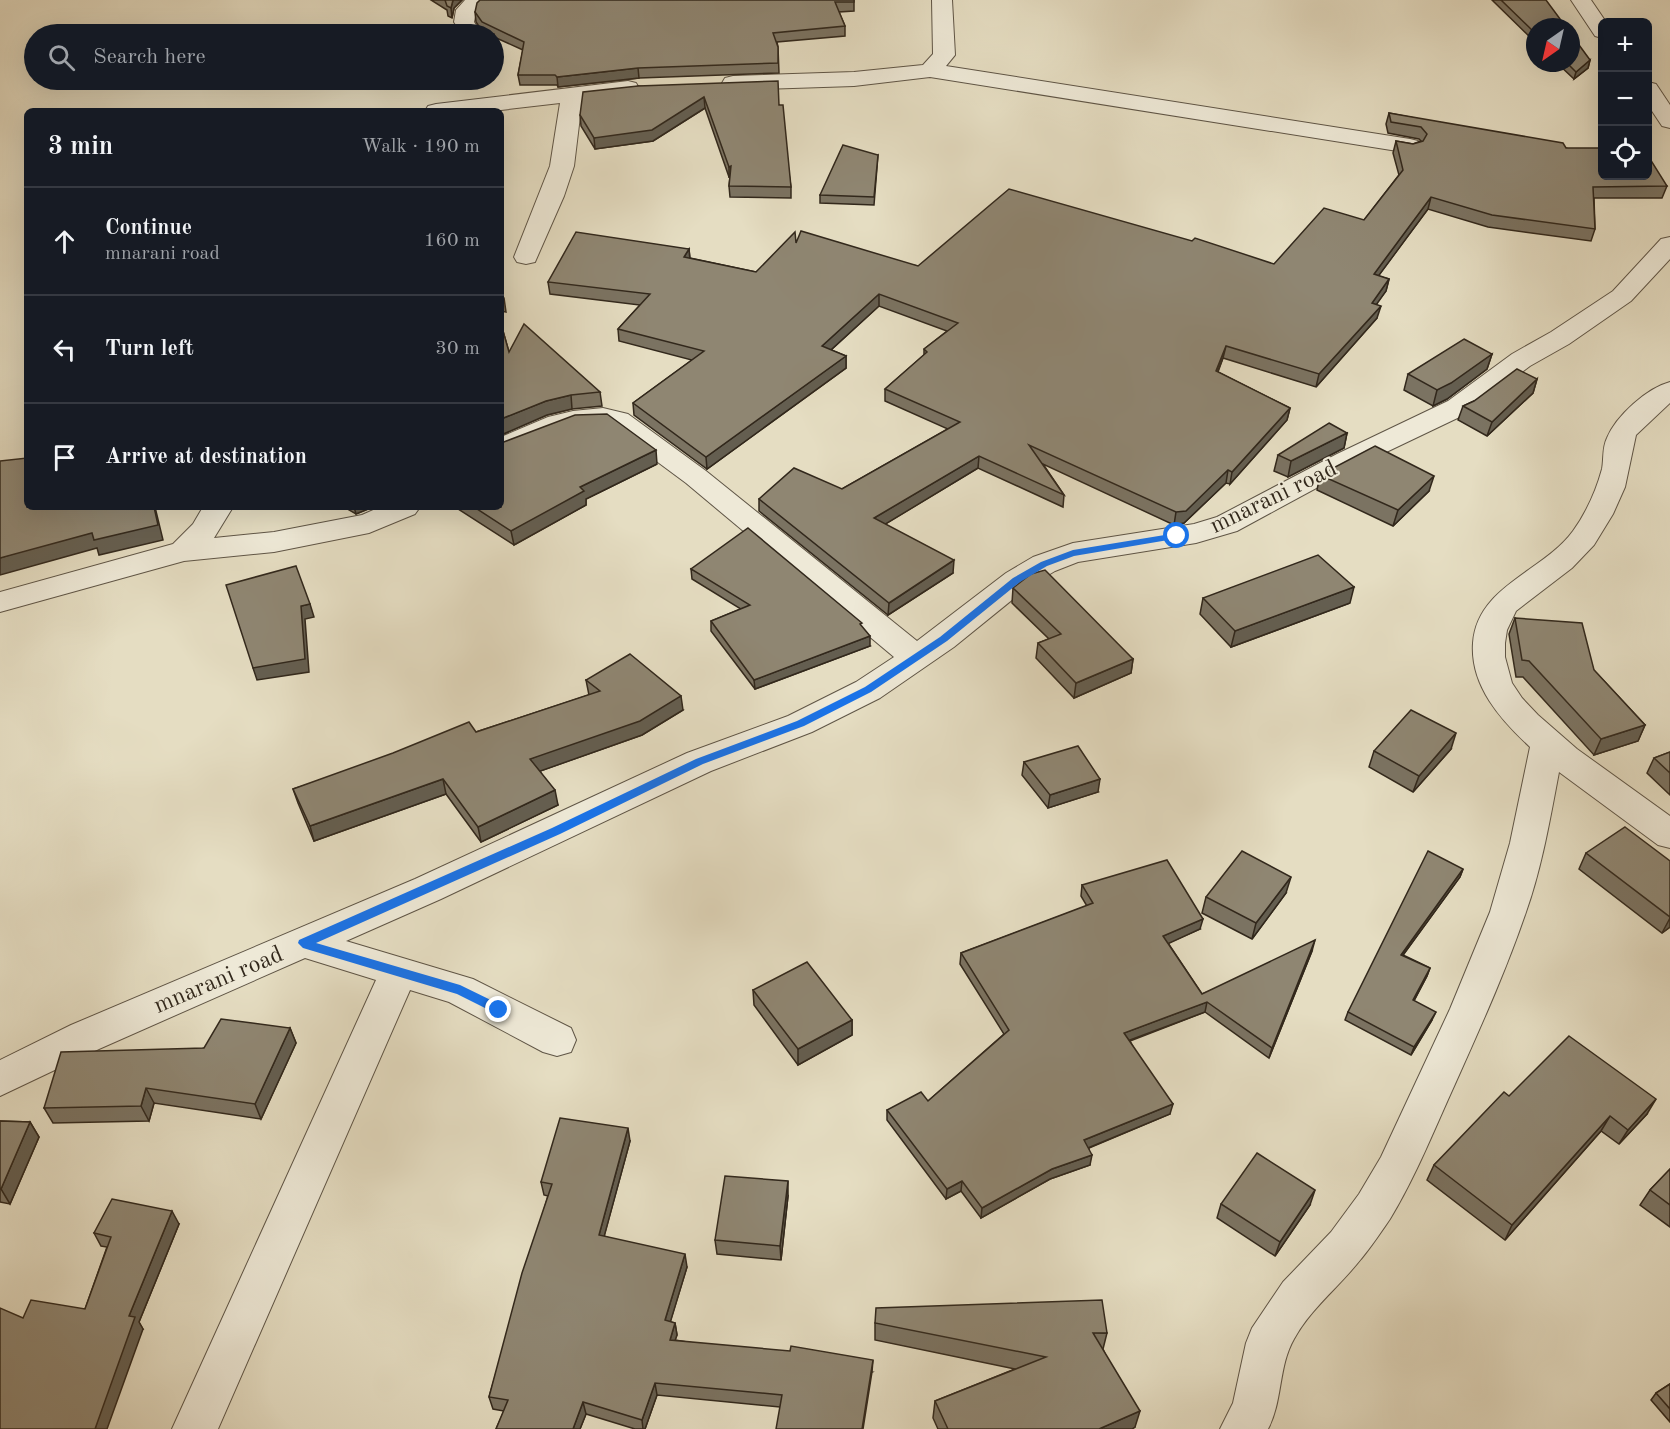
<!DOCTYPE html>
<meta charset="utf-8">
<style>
:root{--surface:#171b24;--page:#242831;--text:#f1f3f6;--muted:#9ea1a6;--line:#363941}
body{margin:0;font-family:"Old Standard TT",serif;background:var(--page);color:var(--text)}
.controls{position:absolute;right:18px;top:18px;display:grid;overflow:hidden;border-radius:9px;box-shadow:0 6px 24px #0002}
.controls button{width:54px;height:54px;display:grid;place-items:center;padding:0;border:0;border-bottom:2px solid var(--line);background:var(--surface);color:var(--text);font:30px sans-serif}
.compass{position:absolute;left:1526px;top:18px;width:54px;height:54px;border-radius:50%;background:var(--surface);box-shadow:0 6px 24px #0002;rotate:214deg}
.stop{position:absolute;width:18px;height:18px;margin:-14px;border:4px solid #1a73e8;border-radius:50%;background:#fff}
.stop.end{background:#1a73e8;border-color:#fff;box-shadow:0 2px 6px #0008}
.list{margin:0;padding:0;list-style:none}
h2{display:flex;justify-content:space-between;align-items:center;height:78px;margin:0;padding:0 24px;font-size:26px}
h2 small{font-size:20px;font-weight:400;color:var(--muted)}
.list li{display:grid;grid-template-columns:39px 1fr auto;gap:18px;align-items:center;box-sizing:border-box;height:108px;padding:0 24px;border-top:2px solid var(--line)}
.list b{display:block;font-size:22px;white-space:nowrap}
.list p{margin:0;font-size:20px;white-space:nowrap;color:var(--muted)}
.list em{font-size:20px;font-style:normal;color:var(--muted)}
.icon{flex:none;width:33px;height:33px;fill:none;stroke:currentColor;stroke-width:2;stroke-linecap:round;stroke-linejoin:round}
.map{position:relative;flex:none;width:1670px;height:1429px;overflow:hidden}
.search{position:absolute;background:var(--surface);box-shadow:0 6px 24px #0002;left:24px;top:24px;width:480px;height:66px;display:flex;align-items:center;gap:15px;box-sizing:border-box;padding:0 21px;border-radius:33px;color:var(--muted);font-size:22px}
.panel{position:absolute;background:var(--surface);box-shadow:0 6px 24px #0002;left:24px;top:108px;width:480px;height:402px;border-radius:9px}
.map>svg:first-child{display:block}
</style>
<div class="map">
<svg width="1670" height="1429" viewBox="0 0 1670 1429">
<rect width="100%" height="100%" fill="#e5ddc2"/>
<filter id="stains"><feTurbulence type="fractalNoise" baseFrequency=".00333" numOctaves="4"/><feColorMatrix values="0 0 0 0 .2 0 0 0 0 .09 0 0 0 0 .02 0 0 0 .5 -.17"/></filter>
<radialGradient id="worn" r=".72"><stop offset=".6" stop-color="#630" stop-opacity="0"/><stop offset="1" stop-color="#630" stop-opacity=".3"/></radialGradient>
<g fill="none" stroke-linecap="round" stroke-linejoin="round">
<g stroke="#5f5546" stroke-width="2">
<g id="minor">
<path d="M 465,0 L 488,0 L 476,12 L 474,22 L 482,34 L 462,34 L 454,22 L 456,10 Z"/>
<path d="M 932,0 L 952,0 L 955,55 L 946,66 L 1410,139 L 1418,141 L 1422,146 L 1418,151 L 1410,153 L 930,77 L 854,86 L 733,90 L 725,88 L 722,83 L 725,78 L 733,76 L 854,72 L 923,65 L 933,54 Z"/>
<path d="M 1571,0 L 1591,0 L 1606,22 L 1602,22 L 1602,38 L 1595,36 Z"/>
<path d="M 628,81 L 636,83 L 639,88 L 636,93 L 582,100 L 574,166 L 564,196 L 535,262 L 526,264 L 517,262 L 514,257 L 550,166 L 560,103 L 492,111 L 425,111 L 428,106 L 436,104 Z"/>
<path d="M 1648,82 L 1656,84 L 1670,105 L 1670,128 L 1662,126 L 1648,105 Z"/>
<path d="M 1670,237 L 1670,259 L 1631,301 L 1569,344 L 1530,366 L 1468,413 L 1357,466 L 1237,531 L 1196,543 L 1078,562 L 1055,571 L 1028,587 L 954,647 L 880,698 L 812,732 L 711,771 L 441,899 L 346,941 L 473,979 L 571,1028 L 576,1040 L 571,1052 L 557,1056 L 543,1052 L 449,1002 L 410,990 L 218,1429 L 172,1429 L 376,980 L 305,958 L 99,1049 L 0,1096 L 0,1060 L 71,1025 L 415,879 L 687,753 L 788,716 L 856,682 L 894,657 L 686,483 L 609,426 L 576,427 L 501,457 L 501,437 L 548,417 L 573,411 L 603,408 L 628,414 L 706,471 L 917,641 L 1006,573 L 1033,557 L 1073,543 L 1194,524 L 1217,517 L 1337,454 L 1448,401 L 1512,354 L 1551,332 L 1613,291 L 1661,239 Z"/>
<path d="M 1670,382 L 1670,403 L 1636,435 L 1625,487 L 1613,514 L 1594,545 L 1572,568 L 1516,611 L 1507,630 L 1505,643 L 1505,657 L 1512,683 L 1522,698 L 1538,715 L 1577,749 L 1670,816 L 1670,848 L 1658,845 L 1559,772 C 1550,819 1542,867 1526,912 C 1506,971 1480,1028 1455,1084 C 1434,1130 1416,1176 1390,1219 C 1381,1232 1371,1247 1361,1259 C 1339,1287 1311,1308 1294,1339 C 1278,1367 1283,1401 1268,1429 L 1220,1429 L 1233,1403 L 1246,1343 L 1252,1328 L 1283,1282 L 1331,1232 L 1359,1194 L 1381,1157 L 1450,1009 L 1490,912 L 1510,843 L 1530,747 C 1501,720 1470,686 1473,643 C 1477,586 1543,572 1573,531 C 1586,513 1596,491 1602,469 C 1604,459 1602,448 1607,438 C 1616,416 1647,388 1670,382 Z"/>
<path d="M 203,507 L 233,507 L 214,538 L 274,532 L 362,515 L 380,507 L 420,507 L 415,514 L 369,533 L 274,552 L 184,561 L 0,612 L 0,592 L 173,544 L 193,524 Z"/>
</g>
</g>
<use href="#minor" fill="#eee9d7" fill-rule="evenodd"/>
</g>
<g fill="#7b7362" stroke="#32281c" stroke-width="1.5">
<path d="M 431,0 L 462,0 L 454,8 L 452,18 L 448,16 L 447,10 Z"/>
<path d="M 854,0 L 854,11 L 839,12 L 845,26 L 845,36 L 777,42 L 778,47 L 779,73 L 639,78 L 558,87 L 557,85 L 520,85 L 518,75 L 523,50 L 494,37 L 494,34 L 489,34 L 483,32 L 476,22 L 475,12 Z"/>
<path d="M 1492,0 L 1546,0 L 1535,27 L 1535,42 Z"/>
<path d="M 1590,60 L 1588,68 L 1574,79 L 1557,63 L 1571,63 Z"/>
<path d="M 638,86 L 779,105 L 791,187 L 791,198 L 730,197 L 729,186 L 730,177 L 729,177 L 705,108 L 653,141 L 595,149 L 581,126 L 580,115 Z"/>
<path d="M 1389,113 L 1566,148 L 1667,186 L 1662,198 L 1594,198 L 1595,229 L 1591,241 L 1488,227 L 1428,209 L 1378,276 L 1389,279 L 1386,291 L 1376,304 L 1377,318 L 1316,387 L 1223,358 L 1218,372 L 1290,408 L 1287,420 L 1230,484 L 1226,483 L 1184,523 L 1174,525 L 1043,464 L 1064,495 L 1063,507 L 978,468 L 885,524 L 953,573 L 888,615 L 759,511 L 759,499 L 842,489 L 948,429 L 885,401 L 885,389 L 924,355 L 924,349 L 947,331 L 879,306 L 831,350 L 846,356 L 846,368 L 707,469 L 634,415 L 633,403 L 692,360 L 619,341 L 618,329 L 640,305 L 550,294 L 548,282 L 689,249 L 690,258 L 756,272 L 796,243 L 918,266 L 1274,264 L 1364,220 L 1399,175 L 1393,153 L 1396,141 L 1413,144 L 1421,141 L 1419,139 L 1388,133 L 1386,124 Z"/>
<path d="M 878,155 L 874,205 L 820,203 L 820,195 Z"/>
<path d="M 501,296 L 504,298 L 506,312 L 501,311 Z"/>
<path d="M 501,324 L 509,352 L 600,392 L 602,406 L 572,409 L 547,415 L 501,435 Z"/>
<path d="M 1492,354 L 1487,369 L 1447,399 L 1433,406 L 1404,390 L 1408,374 Z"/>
<path d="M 1537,379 L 1533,393 L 1487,436 L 1458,420 L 1463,406 L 1474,401 Z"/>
<path d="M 1347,433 L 1344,448 L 1288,477 L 1274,471 L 1278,455 Z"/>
<path d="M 657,464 L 586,499 L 586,505 L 514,545 L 455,507 L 501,507 Z"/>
<path d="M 1320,475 L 1429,491 L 1393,526 L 1317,490 Z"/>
<path d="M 344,507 L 373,507 L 356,514 Z"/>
<path d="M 691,569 L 870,646 L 755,689 L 711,631 L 711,621 L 741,609 L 692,579 Z"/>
<path d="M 1013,588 L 1133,659 L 1131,673 L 1074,698 L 1036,658 L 1038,643 L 1049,639 L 1012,603 Z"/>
<path d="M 1203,598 L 1350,603 L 1231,647 L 1200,614 Z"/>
<path d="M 1515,618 L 1594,670 L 1645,725 L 1638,741 L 1594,755 L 1523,677 L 1516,677 L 1509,634 Z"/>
<path d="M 586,680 L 683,710 L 642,735 L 540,771 L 558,805 L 481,842 L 446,794 L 314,841 L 298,803 L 293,789 L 476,732 L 589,695 Z"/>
<path d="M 1451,749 L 1413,792 L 1369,767 L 1374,751 Z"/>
<path d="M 1670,752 L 1670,795 L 1647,773 L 1654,758 Z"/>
<path d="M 1024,762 L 1098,792 L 1048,808 L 1022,775 Z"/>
<path d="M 1586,853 L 1670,861 L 1670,927 L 1662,933 L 1579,869 Z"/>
<path d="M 1463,869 L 1460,877 L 1403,955 L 1430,968 L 1427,976 L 1414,1001 L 1432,1020 L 1411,1055 L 1345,1020 L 1348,1012 Z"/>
<path d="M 1082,885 L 1200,929 L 1168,943 L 1202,994 L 1312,951 L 1269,1058 L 1205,1012 L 1130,1041 L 1170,1114 L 1089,1148 L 1090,1165 L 1050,1179 L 981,1218 L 961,1191 L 946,1199 L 887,1120 L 887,1110 L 928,1101 L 1004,1034 L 960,964 L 961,953 L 1087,906 L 1081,896 Z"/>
<path d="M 1286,893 L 1252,939 L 1202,913 L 1206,897 Z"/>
<path d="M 753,990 L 852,1020 L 852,1035 L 798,1065 L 754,1005 Z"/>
<path d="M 290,1028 L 296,1043 L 261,1119 L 154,1103 L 149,1121 L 53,1123 L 44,1108 L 204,1048 Z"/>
<path d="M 1509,1096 L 1647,1114 L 1619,1144 L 1601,1131 L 1505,1240 L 1427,1180 L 1434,1165 Z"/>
<path d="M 0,1121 L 30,1122 L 39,1137 L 10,1204 L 0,1202 Z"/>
<path d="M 630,1141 L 604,1236 L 687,1267 L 670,1322 L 675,1323 L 677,1335 L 675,1340 L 872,1372 L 780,1407 L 657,1395 L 645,1429 L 635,1429 L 586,1414 L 580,1429 L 496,1429 L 504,1411 L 493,1409 L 489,1397 L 548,1196 L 544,1195 L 541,1182 Z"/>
<path d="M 1670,1169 L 1670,1227 L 1640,1205 L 1650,1190 Z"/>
<path d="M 788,1196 L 781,1260 L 717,1254 L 715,1240 Z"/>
<path d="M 1221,1204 L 1310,1205 L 1275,1256 L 1217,1218 Z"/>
<path d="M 179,1224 L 139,1322 L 143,1329 L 23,1318 L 85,1309 L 107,1247 L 101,1246 L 94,1233 Z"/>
<path d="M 875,1323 L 1107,1333 L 1103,1349 L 1135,1427 L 1132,1429 L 938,1429 L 933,1418 L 935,1401 L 1015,1369 L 875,1340 Z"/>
<path d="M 1670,1384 L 1670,1422 L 1651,1400 L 1656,1393 Z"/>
</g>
<g fill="#645e50" stroke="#32281c" stroke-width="1.5">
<path d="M 453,0 L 462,0 L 454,8 L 452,18 L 451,8 Z"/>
<path d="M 1590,60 L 1588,68 L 1574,79 L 1576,72 Z"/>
<path d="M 638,68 L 639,78 L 558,87 L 557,77 Z"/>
<path d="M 704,97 L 705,108 L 653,141 L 595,149 L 594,138 Z"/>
<path d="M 731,166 L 732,176 L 729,177 L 729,167 Z"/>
<path d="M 1431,197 L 1428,209 L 1371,286 L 1374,274 Z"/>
<path d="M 689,249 L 690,261 L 684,257 Z"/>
<path d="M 1389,279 L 1386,291 L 1369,315 L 1372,303 Z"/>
<path d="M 879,294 L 879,306 L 822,358 L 822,346 Z"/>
<path d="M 1381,306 L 1377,318 L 1316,387 L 1319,374 Z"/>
<path d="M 1226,346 L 1223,358 L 1213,383 L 1216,371 Z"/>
<path d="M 1492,354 L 1487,369 L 1447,399 L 1433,406 L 1437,390 Z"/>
<path d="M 846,356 L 846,368 L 707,469 L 706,457 Z"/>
<path d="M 1537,379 L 1533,393 L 1487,436 L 1492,422 Z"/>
<path d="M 571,395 L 572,409 L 547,415 L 501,435 L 501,419 L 546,401 Z"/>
<path d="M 1290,408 L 1287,420 L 1230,484 L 1232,472 Z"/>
<path d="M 1347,433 L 1344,448 L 1288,477 L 1291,461 Z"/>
<path d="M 656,450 L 657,464 L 586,499 L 586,505 L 514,545 L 511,531 L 580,487 Z"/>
<path d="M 979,456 L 978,468 L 874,531 L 874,518 Z"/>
<path d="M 1228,470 L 1226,483 L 1184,523 L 1174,525 L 1176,512 Z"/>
<path d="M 1434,476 L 1429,491 L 1393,526 L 1398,510 Z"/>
<path d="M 154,507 L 155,507 L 163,540 L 99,555 L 97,548 L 0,575 L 0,558 Z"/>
<path d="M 354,507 L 373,507 L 356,514 Z"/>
<path d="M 954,560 L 953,573 L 888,615 L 889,603 Z"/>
<path d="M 1354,587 L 1350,603 L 1231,647 L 1235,631 Z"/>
<path d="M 310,604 L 314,617 L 305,619 L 309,672 L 257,680 L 253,668 L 301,606 Z"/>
<path d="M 870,636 L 870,646 L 755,689 L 754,680 Z"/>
<path d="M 1133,659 L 1131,673 L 1074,698 L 1076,683 Z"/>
<path d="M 681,696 L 683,710 L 642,735 L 532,774 L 530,759 Z"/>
<path d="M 1645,725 L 1638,741 L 1594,755 L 1601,739 Z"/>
<path d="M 1456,733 L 1451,749 L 1413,792 L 1419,776 Z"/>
<path d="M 443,779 L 446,794 L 314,841 L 310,826 Z"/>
<path d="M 1100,779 L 1098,792 L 1048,808 L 1050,795 Z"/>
<path d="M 555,790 L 558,805 L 481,842 L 478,827 Z"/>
<path d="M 1463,869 L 1460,877 L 1398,962 L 1401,955 Z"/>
<path d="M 1291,877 L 1286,893 L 1252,939 L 1256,923 Z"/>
<path d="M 1670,918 L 1670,927 L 1662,933 Z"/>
<path d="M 1203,919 L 1200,929 L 1161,947 L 1163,936 Z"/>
<path d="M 1315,940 L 1312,951 L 1269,1058 L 1272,1048 Z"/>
<path d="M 1430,968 L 1427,976 L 1410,1008 L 1413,1000 Z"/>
<path d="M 1207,1002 L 1205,1012 L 1122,1043 L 1124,1033 Z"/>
<path d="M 1436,1012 L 1432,1020 L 1411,1055 L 1414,1047 Z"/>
<path d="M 852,1020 L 852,1035 L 798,1065 L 798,1049 Z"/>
<path d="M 290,1028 L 296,1043 L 261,1119 L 255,1104 Z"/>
<path d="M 146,1088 L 154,1103 L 149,1121 L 141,1106 Z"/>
<path d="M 1656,1099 L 1647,1114 L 1619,1144 L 1628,1130 Z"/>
<path d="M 1173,1104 L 1170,1114 L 1083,1150 L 1084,1140 Z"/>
<path d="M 1610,1116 L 1601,1131 L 1505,1240 L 1512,1225 Z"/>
<path d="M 30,1122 L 39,1137 L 10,1204 L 1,1189 Z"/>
<path d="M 628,1128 L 630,1141 L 601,1248 L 599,1235 Z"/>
<path d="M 1092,1155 L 1090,1165 L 1050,1179 L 981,1218 L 982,1208 L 1052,1169 Z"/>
<path d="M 788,1181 L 788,1196 L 781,1260 L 780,1246 Z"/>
<path d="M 962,1181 L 961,1191 L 946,1199 L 947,1189 Z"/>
<path d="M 1315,1190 L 1310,1205 L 1275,1256 L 1280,1242 Z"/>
<path d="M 172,1211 L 179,1224 L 139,1322 L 143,1329 L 107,1429 L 95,1429 L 129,1316 Z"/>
<path d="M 685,1254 L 687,1267 L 667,1333 L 665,1320 Z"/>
<path d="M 675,1323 L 677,1335 L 671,1352 L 670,1340 Z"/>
<path d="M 873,1360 L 872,1372 L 863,1429 L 862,1429 Z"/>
<path d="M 655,1383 L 657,1395 L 645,1429 L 643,1429 L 642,1420 Z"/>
<path d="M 583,1402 L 586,1414 L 580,1429 L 573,1429 Z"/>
<path d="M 1140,1411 L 1135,1427 L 1132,1429 L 1099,1429 Z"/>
</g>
<g fill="#8f8672" stroke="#32281c" stroke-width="1.5">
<path d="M 445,0 L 453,0 L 451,8 L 447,6 Z"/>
<path d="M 480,0 L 854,0 L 854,2 L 835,2 L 845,26 L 773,33 L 778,47 L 778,63 L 638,68 L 557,77 L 555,75 L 518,75 L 524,42 L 482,22 L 475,12 L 477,3 Z"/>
<path d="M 1501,0 L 1546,0 L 1566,27 L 1535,27 L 1535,33 Z"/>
<path d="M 1571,34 L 1590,60 L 1576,72 L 1567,63 L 1571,63 Z"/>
<path d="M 778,81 L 779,105 L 783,105 L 791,187 L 729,186 L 731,166 L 729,167 L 704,97 L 652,130 L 594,138 L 580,115 L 583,92 L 638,86 Z"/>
<path d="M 1389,113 L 1563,143 L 1566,148 L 1602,148 L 1602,176 L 1647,176 L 1647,154 L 1667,186 L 1593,187 L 1595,229 L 1492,215 L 1431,197 L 1374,274 L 1389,279 L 1372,303 L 1381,306 L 1319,374 L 1226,346 L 1216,371 L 1290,408 L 1232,472 L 1228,470 L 1186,511 L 1176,512 L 1029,445 L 1064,495 L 979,456 L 874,518 L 954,560 L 889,603 L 759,499 L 794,468 L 842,489 L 960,422 L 885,389 L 927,352 L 924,349 L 958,323 L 879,294 L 822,346 L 846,356 L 706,457 L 633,403 L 704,351 L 618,329 L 650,294 L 548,282 L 576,232 L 689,249 L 684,257 L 756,272 L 795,232 L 796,243 L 801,231 L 918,266 L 1009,189 L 1192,241 L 1195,238 L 1274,264 L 1324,208 L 1364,220 L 1403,170 L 1396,141 L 1413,144 L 1423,141 L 1427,134 L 1421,127 L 1391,122 Z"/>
<path d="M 843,145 L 878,155 L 874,197 L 820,195 Z"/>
<path d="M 501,324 L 509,352 L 524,324 L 600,392 L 571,395 L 546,401 L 501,419 Z"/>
<path d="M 1464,339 L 1492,354 L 1451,383 L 1437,390 L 1408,374 Z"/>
<path d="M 1517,369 L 1537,379 L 1492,422 L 1463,406 L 1474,401 Z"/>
<path d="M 607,414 L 656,450 L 580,487 L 584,491 L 511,531 L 474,507 L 501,507 L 501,443 L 575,415 Z"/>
<path d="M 1329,423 L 1347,433 L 1291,461 L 1278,455 Z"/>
<path d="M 1375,446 L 1434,476 L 1398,510 L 1320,475 Z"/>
<path d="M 27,458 L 27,507 L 154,507 L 158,525 L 94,540 L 92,533 L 0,558 L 0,461 Z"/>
<path d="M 748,528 L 862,623 L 860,624 L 870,636 L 754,680 L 711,621 L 750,605 L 691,569 Z"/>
<path d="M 1318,555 L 1354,587 L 1235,631 L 1203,598 Z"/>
<path d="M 296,566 L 310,604 L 301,606 L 305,659 L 253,668 L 226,585 Z"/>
<path d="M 1045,570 L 1133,659 L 1076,683 L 1038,643 L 1061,634 L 1013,588 L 1031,574 Z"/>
<path d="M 1515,618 L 1582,623 L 1594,670 L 1645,725 L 1601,739 L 1529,661 L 1522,660 Z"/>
<path d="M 630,654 L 681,696 L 640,721 L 530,759 L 555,790 L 478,827 L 443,779 L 310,826 L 293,789 L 393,753 L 469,722 L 476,732 L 600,691 L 586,680 Z"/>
<path d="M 1411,710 L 1456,733 L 1419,776 L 1374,751 Z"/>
<path d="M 1078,746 L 1100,779 L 1050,795 L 1024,762 Z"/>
<path d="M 1670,752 L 1670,773 L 1654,758 Z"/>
<path d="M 1625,827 L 1670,861 L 1670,917 L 1586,853 Z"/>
<path d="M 1242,851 L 1291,877 L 1256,923 L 1206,897 Z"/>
<path d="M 1428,851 L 1463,869 L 1401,955 L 1430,968 L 1413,1000 L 1436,1012 L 1414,1047 L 1348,1012 Z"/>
<path d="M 1167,860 L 1203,919 L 1163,936 L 1202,994 L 1315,940 L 1272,1048 L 1207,1002 L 1124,1033 L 1173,1104 L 1084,1140 L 1092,1155 L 1052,1169 L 982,1208 L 962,1181 L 947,1189 L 887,1110 L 921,1092 L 928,1101 L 1009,1030 L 961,953 L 1093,903 L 1082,885 Z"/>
<path d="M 807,962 L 852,1020 L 798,1049 L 753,990 Z"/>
<path d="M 221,1019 L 290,1028 L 255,1104 L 146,1088 L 141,1106 L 44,1108 L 61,1052 L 204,1048 Z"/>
<path d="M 1569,1036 L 1656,1099 L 1628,1130 L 1610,1116 L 1512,1225 L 1434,1165 L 1504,1092 L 1509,1096 Z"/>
<path d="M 560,1118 L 628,1128 L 599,1235 L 685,1254 L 665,1320 L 675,1323 L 670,1340 L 790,1351 L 791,1346 L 873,1360 L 862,1429 L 776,1429 L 782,1395 L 655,1383 L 642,1420 L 583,1402 L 573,1429 L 496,1429 L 508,1400 L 489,1397 L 522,1273 L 552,1184 L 541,1182 Z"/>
<path d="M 0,1121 L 30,1122 L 1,1189 L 0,1189 Z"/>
<path d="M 1257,1153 L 1315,1190 L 1280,1242 L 1221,1204 Z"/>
<path d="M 1670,1169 L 1670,1205 L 1650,1190 Z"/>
<path d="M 725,1176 L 788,1181 L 780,1246 L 715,1240 Z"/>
<path d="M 112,1199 L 172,1211 L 129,1316 L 135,1317 L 95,1429 L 0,1429 L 0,1308 L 23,1318 L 31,1300 L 85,1309 L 111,1237 L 94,1233 Z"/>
<path d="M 1102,1300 L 1107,1333 L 1093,1333 L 1140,1411 L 1099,1429 L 948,1429 L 935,1401 L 1046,1357 L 875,1323 L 876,1308 Z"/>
<path d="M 1670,1384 L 1670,1409 L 1656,1393 Z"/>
</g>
<path fill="#1a73e8" d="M 1177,533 L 1181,536 L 1180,538 L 1074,556 L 1047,566 L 1020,582 L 947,641 L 871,692 L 804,726 L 703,764 L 560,834 L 316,943 L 460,985 L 503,1006 L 503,1013 L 495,1013 L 457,994 L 303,948 L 298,943 L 299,940 L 552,828 L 696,759 L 797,721 L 865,687 L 940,637 L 1013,578 L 1041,562 L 1073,550 Z"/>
<g text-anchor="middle" stroke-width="4.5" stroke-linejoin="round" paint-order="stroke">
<g font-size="24" fill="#32281c" stroke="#eee9d7">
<text transform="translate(1273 496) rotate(-26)" y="8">mnarani road</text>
<text transform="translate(218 979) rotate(-23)" y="8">mnarani road</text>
</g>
</g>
<rect width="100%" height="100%" filter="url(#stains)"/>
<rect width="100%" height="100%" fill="url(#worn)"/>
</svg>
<div class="controls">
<button>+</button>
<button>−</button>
<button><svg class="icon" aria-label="locate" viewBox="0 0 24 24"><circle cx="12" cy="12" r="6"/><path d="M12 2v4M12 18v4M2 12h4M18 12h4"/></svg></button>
</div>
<svg class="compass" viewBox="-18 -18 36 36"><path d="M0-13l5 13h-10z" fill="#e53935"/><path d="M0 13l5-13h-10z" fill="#9ea1a6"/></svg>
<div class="stop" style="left:1177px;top:536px"></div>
<div class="stop end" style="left:499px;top:1010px"></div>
<div class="search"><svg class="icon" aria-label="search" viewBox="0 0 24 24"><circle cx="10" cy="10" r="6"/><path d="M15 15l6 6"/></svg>Search here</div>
<section class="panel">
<h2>3 min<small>Walk · 190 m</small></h2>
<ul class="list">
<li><svg class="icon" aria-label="ahead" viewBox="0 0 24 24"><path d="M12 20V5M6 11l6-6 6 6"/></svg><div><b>Continue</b><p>mnarani road</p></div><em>160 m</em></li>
<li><svg class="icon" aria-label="left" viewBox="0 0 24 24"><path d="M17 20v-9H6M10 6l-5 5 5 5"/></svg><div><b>Turn left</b></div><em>30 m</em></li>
<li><svg class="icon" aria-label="arrive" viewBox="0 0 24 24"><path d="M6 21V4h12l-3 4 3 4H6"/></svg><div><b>Arrive at destination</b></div></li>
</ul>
</section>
</div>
